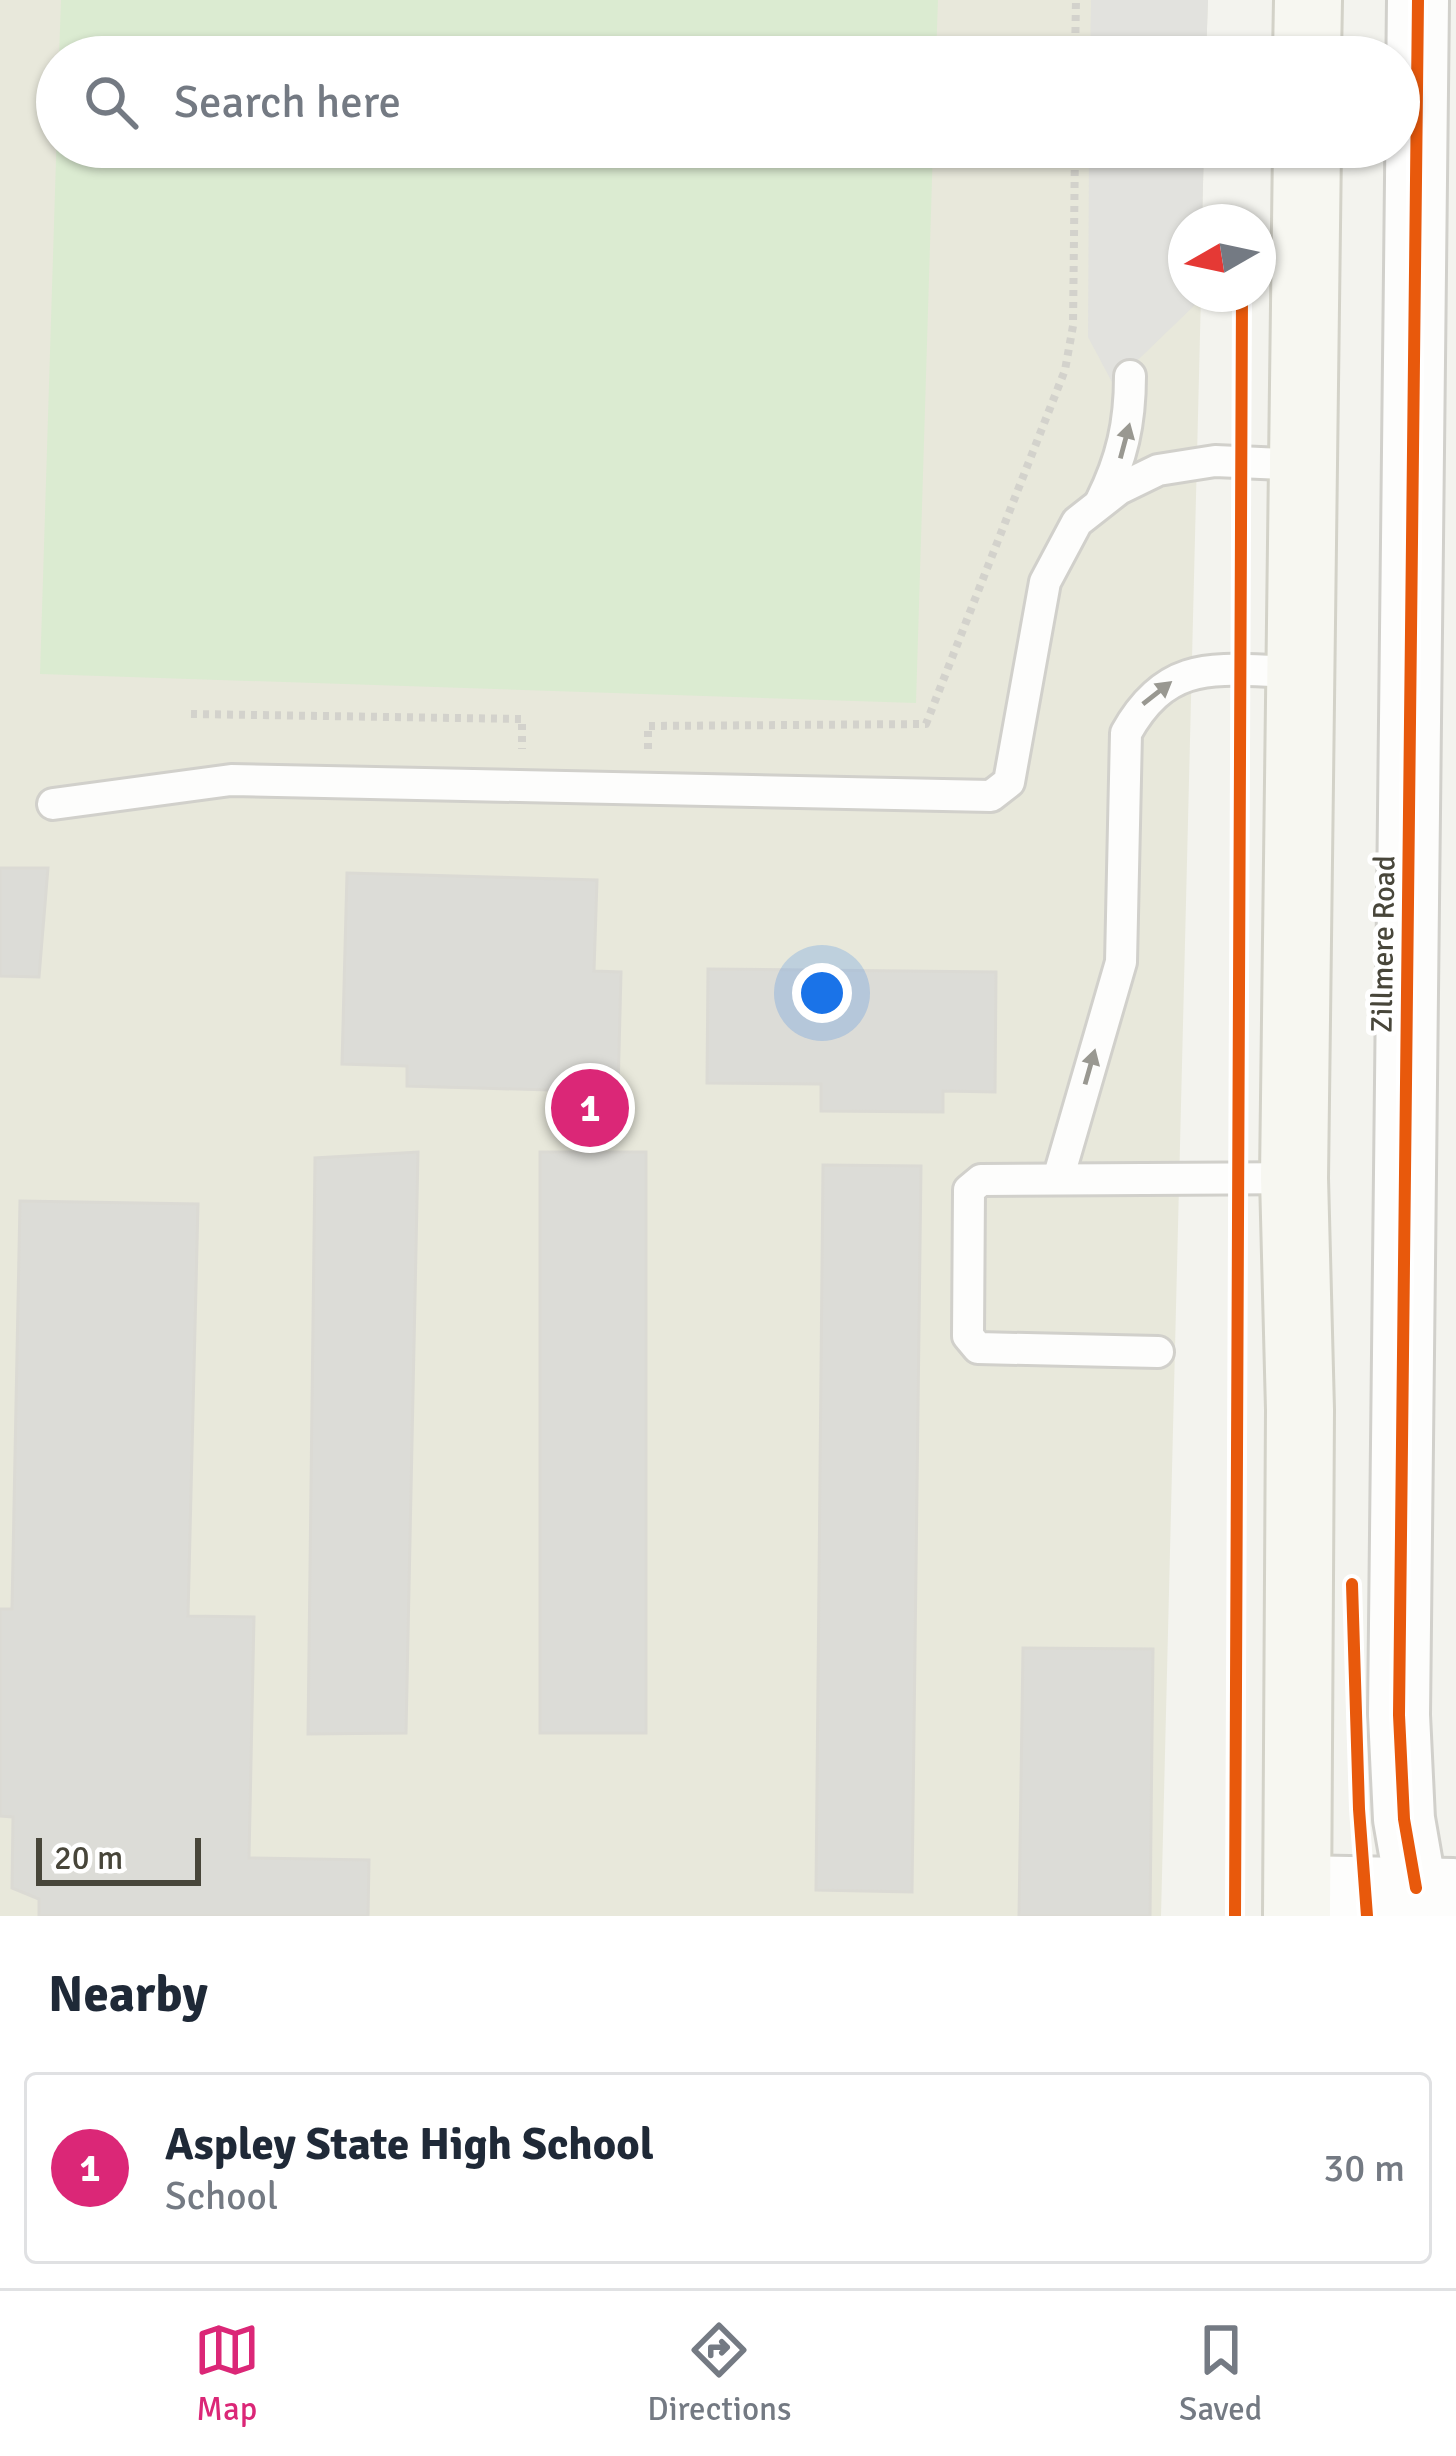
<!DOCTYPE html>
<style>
:root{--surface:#fff;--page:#f2f2f3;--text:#1f2937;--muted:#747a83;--line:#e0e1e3;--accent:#db2777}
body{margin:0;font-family:Signika,sans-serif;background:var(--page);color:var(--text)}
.compass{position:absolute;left:1168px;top:204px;width:108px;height:108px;border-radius:50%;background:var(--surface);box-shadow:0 3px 9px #0004;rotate:261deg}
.scale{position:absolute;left:36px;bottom:30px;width:165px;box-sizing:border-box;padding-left:12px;border:6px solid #48463a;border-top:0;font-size:33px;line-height:42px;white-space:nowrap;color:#48463a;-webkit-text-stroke:9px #fff;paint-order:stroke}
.you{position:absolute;left:822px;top:993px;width:42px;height:42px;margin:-30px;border:9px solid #fff;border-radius:50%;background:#1a73e8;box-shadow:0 0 0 18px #1a73e833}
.badge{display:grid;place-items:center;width:78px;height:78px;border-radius:50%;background:var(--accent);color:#fff;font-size:39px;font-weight:700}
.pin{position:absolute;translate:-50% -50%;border:6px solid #fff;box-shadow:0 3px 12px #0006}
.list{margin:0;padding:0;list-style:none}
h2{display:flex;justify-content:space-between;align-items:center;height:156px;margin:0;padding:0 48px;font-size:51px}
h2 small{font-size:39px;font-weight:400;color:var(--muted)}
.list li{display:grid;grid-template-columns:78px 1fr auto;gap:36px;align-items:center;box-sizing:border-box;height:192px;margin:0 24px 24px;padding:0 24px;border:3px solid var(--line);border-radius:12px}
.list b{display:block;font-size:45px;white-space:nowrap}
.list p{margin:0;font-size:39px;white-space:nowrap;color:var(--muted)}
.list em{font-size:39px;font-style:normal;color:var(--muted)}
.icon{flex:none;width:66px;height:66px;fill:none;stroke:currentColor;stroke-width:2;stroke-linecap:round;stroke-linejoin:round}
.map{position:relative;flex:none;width:1456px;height:1916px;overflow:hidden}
.search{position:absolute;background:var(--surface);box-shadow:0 3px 9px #0004;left:36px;right:36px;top:36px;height:132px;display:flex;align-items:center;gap:30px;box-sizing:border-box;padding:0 42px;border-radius:66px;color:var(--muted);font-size:45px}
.sheet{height:372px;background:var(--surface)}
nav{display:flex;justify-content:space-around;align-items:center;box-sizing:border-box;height:168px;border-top:3px solid var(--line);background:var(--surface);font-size:33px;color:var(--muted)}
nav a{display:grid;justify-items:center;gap:6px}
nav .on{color:var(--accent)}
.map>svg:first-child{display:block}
</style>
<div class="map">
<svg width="1456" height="1916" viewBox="0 0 1456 1916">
<rect width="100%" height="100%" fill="#f3f3ee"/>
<path fill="#e8e8db" d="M 0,0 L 1208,0 L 1206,57 L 57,57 L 57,147 L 1204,147 L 1202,222 L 1186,222 L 1186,294 L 1201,294 L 1161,1916 L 0,1916 Z"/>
<g fill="#dbebd1">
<path d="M 61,0 L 938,0 L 936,57 L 59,57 Z"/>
<path d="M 57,127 L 57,147 L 933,147 L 916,703 L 40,674 Z"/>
</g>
<g fill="#e2e2de">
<path d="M 1091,0 L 1208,0 L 1206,57 L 1090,57 Z"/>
<path d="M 1089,147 L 1204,147 L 1202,222 L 1186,222 L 1186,294 L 1201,294 L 1200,300 L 1113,384 L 1088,337 Z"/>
</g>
<g fill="#dcdcd7" stroke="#dbdad4" stroke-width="3">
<path d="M 0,868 L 48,868 L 39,977 L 0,976 Z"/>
<path d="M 347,873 L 597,880 L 594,971 L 621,972 L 618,1092 L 407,1086 L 407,1066 L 342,1064 Z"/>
<path d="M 708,969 L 996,972 L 995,1092 L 943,1091 L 943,1112 L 821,1111 L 821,1084 L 707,1083 Z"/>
<path d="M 418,1152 L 406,1733 L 308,1734 L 315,1158 Z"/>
<rect x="540" y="1152" width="106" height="581"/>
<path d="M 823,1165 L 921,1166 L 912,1892 L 816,1890 Z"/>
<path d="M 20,1201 L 198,1204 L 188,1616 L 254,1617 L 249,1858 L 369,1860 L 368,1916 L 39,1916 L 39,1899 L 12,1888 L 13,1817 L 0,1816 L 0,1609 L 12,1609 Z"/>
<path d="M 1023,1648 L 1153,1649 L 1150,1916 L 1019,1916 Z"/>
</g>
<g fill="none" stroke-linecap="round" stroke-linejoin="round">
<g stroke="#d1d0cb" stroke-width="36">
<g id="lane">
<path d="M 1101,501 C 1122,459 1130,423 1130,376"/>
<path d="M 53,804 L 231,780 L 991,796 L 1009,782 L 1045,582 L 1077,522 L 1119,489 L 1158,470 L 1215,461 L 1304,465"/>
<path d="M 1058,1179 L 1121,962 L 1126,733 C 1170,654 1222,671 1301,672"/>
<path d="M 1158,1352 L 978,1348 L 968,1336 L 969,1190 L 981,1180 L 1294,1178"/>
</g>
</g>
<g stroke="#d1d0cb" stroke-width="66">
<g id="street">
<path d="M 1297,1886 L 1453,1889"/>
<path d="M 1416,1888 L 1404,1819 L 1399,1715 L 1418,0"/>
</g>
</g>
<g stroke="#d3d2c8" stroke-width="72">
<g id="secondary">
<path d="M 1307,57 L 1308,0"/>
<path d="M 1297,1916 L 1300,1410 L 1294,1178 L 1307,147"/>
</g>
</g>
<g stroke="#d3d2cc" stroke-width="8" stroke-dasharray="6 6" stroke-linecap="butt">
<path d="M 1075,57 L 1076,0"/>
<path d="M 191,714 L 522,719 L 522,749"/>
<path d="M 648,749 L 648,726 L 926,724 L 1065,370 L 1073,326 L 1075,147"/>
</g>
<use href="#lane" stroke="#fdfdfc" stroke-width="30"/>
<use href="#street" stroke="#fdfdfc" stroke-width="60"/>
<use href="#secondary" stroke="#f7f7f1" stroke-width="66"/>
<g stroke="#fff" stroke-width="20">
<g id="cycleway">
<path d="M 1352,1584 L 1359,1809 L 1367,1916"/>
<path d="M 1416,1888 L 1404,1819 L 1399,1715 L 1418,0"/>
<path d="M 1235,1916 L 1242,294"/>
</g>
</g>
<use href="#cycleway" stroke="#e8590c" stroke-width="12"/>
</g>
<defs><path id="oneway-solid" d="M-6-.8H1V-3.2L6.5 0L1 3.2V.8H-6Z" transform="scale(3)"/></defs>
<g fill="#999891">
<use href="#oneway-solid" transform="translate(1125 441) rotate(-75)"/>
<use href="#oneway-solid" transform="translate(1157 693) rotate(-38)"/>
<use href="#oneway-solid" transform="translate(1090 1067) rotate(-74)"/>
</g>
<g text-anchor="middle" stroke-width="10" stroke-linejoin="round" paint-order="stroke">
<g font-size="30" fill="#48463a" stroke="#fff">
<text transform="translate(1383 944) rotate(-89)" y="10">Zillmere Road</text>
</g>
</g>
</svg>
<svg class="compass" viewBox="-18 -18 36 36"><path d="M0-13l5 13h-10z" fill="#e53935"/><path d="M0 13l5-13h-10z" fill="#747a83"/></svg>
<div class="scale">20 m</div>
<div class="you"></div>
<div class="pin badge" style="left:590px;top:1108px">1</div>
<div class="search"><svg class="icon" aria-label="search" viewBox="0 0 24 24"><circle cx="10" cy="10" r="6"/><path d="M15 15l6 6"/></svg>Search here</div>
</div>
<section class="sheet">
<h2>Nearby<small></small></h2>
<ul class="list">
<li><span class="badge">1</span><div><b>Aspley State High School</b><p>School</p></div><em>30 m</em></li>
</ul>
</section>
<nav>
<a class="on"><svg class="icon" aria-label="map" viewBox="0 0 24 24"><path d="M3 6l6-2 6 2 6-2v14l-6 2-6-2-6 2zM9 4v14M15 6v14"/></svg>Map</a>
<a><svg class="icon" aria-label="directions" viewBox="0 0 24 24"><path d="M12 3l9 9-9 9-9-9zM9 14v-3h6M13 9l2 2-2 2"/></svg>Directions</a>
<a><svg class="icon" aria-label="saved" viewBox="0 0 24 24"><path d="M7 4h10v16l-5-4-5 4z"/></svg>Saved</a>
</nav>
